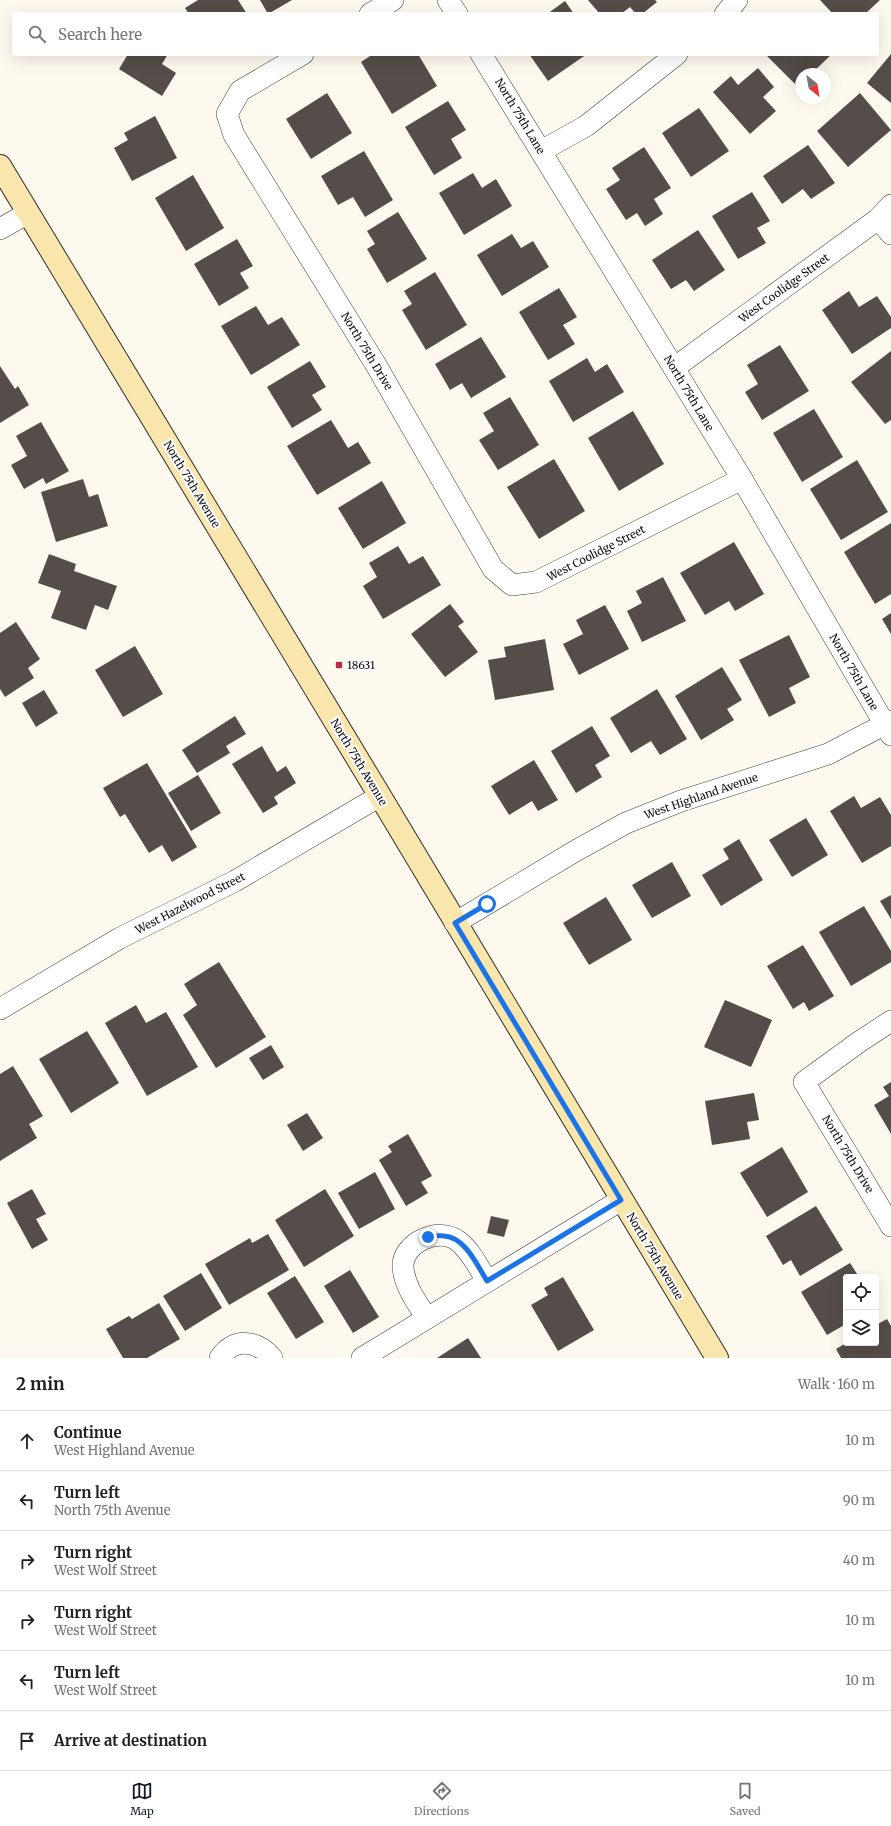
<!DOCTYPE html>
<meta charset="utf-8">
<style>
:root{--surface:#fff;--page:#f2f2f2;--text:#202124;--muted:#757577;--line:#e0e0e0;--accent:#111827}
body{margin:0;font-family:Merriweather,serif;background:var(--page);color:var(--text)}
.controls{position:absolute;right:12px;bottom:12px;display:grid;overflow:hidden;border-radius:4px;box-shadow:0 4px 16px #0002}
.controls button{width:36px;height:36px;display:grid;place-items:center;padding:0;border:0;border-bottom:1px solid var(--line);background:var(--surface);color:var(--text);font:20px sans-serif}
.compass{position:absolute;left:795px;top:68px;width:36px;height:36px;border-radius:50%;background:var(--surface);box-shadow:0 4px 16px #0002;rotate:149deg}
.stop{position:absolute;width:12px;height:12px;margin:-9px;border:3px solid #1a73e8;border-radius:50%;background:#fff}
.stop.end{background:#1a73e8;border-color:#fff;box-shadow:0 1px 4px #0008}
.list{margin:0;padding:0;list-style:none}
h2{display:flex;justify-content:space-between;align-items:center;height:52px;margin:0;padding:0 16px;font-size:17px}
h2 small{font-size:13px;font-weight:400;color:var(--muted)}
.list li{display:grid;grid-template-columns:26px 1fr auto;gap:12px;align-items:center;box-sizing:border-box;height:60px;padding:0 16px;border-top:1px solid var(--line)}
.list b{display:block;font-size:15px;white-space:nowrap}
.list p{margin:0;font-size:13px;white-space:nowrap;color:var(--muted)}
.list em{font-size:13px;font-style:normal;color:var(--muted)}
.icon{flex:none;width:22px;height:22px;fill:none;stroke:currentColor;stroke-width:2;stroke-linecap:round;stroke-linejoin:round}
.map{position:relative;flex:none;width:891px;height:1358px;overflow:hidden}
.search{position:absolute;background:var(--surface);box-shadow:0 4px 16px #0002;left:12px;right:12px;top:12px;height:44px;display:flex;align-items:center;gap:10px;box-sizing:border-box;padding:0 14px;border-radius:4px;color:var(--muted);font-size:15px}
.sheet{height:412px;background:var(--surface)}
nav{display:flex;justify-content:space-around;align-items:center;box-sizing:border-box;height:56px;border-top:1px solid var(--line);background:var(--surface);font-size:11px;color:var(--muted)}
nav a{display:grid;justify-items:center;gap:2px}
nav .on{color:var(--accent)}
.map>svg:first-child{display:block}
</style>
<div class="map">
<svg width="891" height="1358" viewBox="0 0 891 1358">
<rect width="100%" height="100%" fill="#fef9ee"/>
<g fill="#554d4a">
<path d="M 198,0 L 238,0 L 247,14 L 189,14 L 185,8 Z"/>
<path d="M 260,0 L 292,0 L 268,14 Z"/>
<path d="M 588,0 L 655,0 L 657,2 L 642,14 L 636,14 L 630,7 L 621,14 L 600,14 Z"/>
<path d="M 820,0 L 880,0 L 865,14 L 833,14 Z"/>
<path d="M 565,1 L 574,14 L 547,14 Z"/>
<path d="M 128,54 L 168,54 L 162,64 L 176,73 L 162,96 L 119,69 Z"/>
<path d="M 373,54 L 418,54 L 437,86 L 392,114 L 361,62 Z"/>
<path d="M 529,54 L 587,54 L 548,81 Z"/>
<path d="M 765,54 L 832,54 L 811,74 L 801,74 L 801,84 L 798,87 Z"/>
<path d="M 891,54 L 891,103 L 867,83 Z"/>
<path d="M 758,68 L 774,87 L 763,97 L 776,111 L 750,134 L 713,92 L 731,76 L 738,85 Z"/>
<path d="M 327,93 L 352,133 L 311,159 L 286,119 Z"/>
<path d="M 860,93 L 891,130 L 848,167 L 817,131 Z"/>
<path d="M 448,101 L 466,130 L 451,139 L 462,158 L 434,175 L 405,127 Z"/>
<path d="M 699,108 L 729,151 L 691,177 L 662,133 Z"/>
<path d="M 155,116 L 177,158 L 132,181 L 114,148 L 128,140 L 124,133 Z"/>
<path d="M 808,145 L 835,183 L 811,199 L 803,189 L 782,204 L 763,176 Z"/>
<path d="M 644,147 L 671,188 L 654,199 L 663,214 L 645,226 L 637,213 L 626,220 L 606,189 L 620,180 L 612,168 Z"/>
<path d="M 364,151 L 393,200 L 365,217 L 353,197 L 338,205 L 321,176 Z"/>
<path d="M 473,173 L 482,188 L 496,179 L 512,206 L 464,235 L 439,193 Z"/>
<path d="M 193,175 L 224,228 L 186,251 L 155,198 Z"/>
<path d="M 752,192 L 770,221 L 757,228 L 766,243 L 738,259 L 712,216 Z"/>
<path d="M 398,212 L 427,259 L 387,283 L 367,249 L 375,244 L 367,231 Z"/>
<path d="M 698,230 L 725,270 L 694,291 L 686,280 L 671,289 L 652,260 Z"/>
<path d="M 512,234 L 521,248 L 533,241 L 549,267 L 502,296 L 477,255 Z"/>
<path d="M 237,239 L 253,266 L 240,273 L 249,288 L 219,306 L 194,264 Z"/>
<path d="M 435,272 L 467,325 L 426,350 L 402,310 L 412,304 L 404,291 Z"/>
<path d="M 559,288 L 577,317 L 563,325 L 575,344 L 548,360 L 519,312 Z"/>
<path d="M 849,291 L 859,307 L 877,296 L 891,317 L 891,328 L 852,354 L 822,310 Z"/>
<path d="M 256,306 L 268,325 L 282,317 L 300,345 L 251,375 L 221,326 Z"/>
<path d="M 481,337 L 506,377 L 471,398 L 462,383 L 450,390 L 435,364 Z"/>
<path d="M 780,345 L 809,391 L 762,420 L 745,392 L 758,384 L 747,365 Z"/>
<path d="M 891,351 L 891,420 L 885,424 L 851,382 Z"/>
<path d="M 587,358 L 595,372 L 607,364 L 624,392 L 573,422 L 549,381 Z"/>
<path d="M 310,361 L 326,387 L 312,395 L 322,410 L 292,428 L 267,387 Z"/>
<path d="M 0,366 L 15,389 L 18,386 L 29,405 L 0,423 Z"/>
<path d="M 510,397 L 539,445 L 498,470 L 479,440 L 494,431 L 483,413 Z"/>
<path d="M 814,409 L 843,457 L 802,482 L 773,433 Z"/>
<path d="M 633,411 L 664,464 L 619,491 L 588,438 Z"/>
<path d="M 331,420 L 348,448 L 358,442 L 371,463 L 317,495 L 287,446 Z"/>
<path d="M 41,422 L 69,471 L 46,484 L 43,478 L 24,489 L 11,465 L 27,456 L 16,436 Z"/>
<path d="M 554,459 L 585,511 L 539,539 L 507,487 Z"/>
<path d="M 857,460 L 888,512 L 841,540 L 810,489 Z"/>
<path d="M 83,479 L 89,497 L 98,494 L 108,526 L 56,542 L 41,492 Z"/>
<path d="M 382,481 L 406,523 L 363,549 L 338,508 Z"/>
<path d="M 891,523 L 891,594 L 875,604 L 844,552 Z"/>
<path d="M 734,542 L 764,594 L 735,611 L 729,601 L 705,615 L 680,573 Z"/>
<path d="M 398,546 L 409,564 L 423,556 L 441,585 L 383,619 L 363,586 L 377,577 L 369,563 Z"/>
<path d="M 49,554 L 76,564 L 74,571 L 117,586 L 108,610 L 95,605 L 86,630 L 51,618 L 61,591 L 38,583 Z"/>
<path d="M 663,577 L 686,621 L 642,642 L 627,611 L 642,603 L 636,591 Z"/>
<path d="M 450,604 L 464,622 L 458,626 L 478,652 L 445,677 L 411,634 Z"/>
<path d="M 605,605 L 629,649 L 579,675 L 563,644 L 583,634 L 576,620 Z"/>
<path d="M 891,613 L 891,634 L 882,619 Z"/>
<path d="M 16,622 L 40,659 L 28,668 L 34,678 L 5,697 L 0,689 L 0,633 Z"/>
<path d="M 789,635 L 810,677 L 789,688 L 796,703 L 769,717 L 739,660 Z"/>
<path d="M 545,639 L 554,690 L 495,700 L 488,660 L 506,657 L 504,647 Z"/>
<path d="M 135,646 L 163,694 L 123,717 L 95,670 Z"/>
<path d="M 722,667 L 742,700 L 727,709 L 734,720 L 701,740 L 675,696 Z"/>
<path d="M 657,689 L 687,739 L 660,755 L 651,741 L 631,753 L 610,718 Z"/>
<path d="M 44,690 L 58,713 L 36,727 L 22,703 Z"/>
<path d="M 235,716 L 246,734 L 226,746 L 230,753 L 197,773 L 182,750 Z"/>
<path d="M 592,726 L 610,756 L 595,765 L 602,777 L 576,793 L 551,751 Z"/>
<path d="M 262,746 L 277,772 L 286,766 L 296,783 L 274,797 L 278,804 L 263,813 L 232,764 Z"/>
<path d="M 534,760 L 558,800 L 538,811 L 532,801 L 509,815 L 491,786 Z"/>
<path d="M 147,763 L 197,847 L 172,862 L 162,845 L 149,853 L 125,814 L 120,817 L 103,788 Z"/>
<path d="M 198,775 L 221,813 L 191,831 L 168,793 Z"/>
<path d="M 854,796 L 861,808 L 880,797 L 891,815 L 891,846 L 862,863 L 830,811 Z"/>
<path d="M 806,818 L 828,855 L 792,877 L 769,840 Z"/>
<path d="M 739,839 L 763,880 L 721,906 L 702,875 L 729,859 L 723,849 Z"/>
<path d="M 672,862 L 691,896 L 652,918 L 632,885 Z"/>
<path d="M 891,895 L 891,919 L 880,901 Z"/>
<path d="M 606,897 L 632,940 L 589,965 L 563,923 Z"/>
<path d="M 864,906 L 891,951 L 891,962 L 851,986 L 819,932 Z"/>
<path d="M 803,945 L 834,996 L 809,1011 L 804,1002 L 793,1009 L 767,966 Z"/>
<path d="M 219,962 L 266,1037 L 216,1068 L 183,1015 L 197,1005 L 184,984 Z"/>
<path d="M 725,1000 L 772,1020 L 751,1067 L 704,1047 Z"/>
<path d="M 136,1005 L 146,1023 L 166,1012 L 198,1067 L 147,1096 L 105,1023 Z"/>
<path d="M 87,1031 L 119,1083 L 71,1113 L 39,1059 Z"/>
<path d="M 271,1045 L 284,1067 L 263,1080 L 249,1058 Z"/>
<path d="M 13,1066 L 43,1116 L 29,1124 L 37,1138 L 0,1161 L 0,1074 Z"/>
<path d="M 891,1082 L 891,1134 L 874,1105 L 889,1096 L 883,1087 Z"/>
<path d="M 754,1093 L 759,1120 L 747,1122 L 750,1139 L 712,1145 L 705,1101 Z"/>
<path d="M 307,1113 L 323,1138 L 303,1151 L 287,1125 Z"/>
<path d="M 408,1134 L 432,1176 L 421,1182 L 428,1193 L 406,1206 L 379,1160 L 392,1152 L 388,1146 Z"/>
<path d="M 782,1147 L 808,1192 L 767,1217 L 740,1173 Z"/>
<path d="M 375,1172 L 395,1209 L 359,1229 L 338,1193 Z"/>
<path d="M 32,1189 L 46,1214 L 36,1219 L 48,1240 L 32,1249 L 7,1203 Z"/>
<path d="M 325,1189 L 354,1236 L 304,1267 L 275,1220 Z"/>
<path d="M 816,1206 L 843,1250 L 800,1276 L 791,1260 L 783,1265 L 766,1236 Z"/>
<path d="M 491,1216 L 509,1220 L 504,1237 L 487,1233 Z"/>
<path d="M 268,1234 L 289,1270 L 229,1305 L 205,1264 L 250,1238 L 252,1243 Z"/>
<path d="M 850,1263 L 859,1277 L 846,1277 L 846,1324 L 827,1335 L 801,1292 Z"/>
<path d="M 350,1270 L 379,1317 L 353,1333 L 324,1286 Z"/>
<path d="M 201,1273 L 222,1308 L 185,1331 L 163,1296 Z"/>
<path d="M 295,1276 L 324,1322 L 296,1339 L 267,1293 Z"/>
<path d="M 563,1277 L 594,1330 L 558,1351 L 531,1305 L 548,1295 L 544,1288 Z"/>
<path d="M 159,1303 L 180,1339 L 147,1358 L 123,1358 L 106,1329 L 129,1316 L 132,1319 Z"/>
<path d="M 887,1319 L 891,1326 L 891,1358 L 841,1358 L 836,1349 L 846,1343 L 876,1343 L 876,1325 Z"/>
<path d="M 468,1338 L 481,1358 L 437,1358 Z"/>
</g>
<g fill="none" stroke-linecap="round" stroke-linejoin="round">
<g stroke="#404040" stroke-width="22">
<g id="minor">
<path d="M 448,0 L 457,14"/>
<path d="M 370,14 L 393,0"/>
<path d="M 725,14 L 737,0"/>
<path d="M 303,54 L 240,91 L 227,114 L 234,135 L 376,365 L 493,569 L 512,585 L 536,582 L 742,479"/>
<path d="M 481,54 L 742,479 L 891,735"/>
<path d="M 541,151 L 586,126 L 677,54"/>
<path d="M 878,219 L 891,234"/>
<path d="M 0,229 L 28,213"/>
<path d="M 674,368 L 878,219 L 891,205"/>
<path d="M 455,923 L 577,850 L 626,823 L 681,801 L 828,754 L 891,721"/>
<path d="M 0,1009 L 120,938 L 235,881 L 380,796"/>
<path d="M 891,1021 L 859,1042 L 804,1082 L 891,1226"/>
<path d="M 427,1318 C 417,1303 405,1287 403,1268 C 401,1243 439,1226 458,1241 C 471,1251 479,1268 487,1281"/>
<path d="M 220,1358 C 233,1337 258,1340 272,1358"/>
<path d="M 362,1358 L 621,1200"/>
</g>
</g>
<g stroke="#2f2f2f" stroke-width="24">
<path id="secondary" d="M 0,166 L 380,796 L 717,1358"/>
</g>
<use href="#minor" stroke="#fff" stroke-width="21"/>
<use href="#secondary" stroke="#f9e6ad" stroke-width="22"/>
</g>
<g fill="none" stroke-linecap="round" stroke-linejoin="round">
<path stroke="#1a73e8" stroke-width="5" d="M 428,1237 C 433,1236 439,1235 444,1236 C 465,1237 477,1265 487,1281 L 621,1200 L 455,923 L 487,904"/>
</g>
<rect fill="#b32e47" stroke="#fff" stroke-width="1.5" x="335" y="661" width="8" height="8" rx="2"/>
<g text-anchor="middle" stroke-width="4" stroke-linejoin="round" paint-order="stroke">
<g font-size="11" fill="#0d0d0d" stroke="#fff">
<text transform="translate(520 116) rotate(59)" y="4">North 75th Lane</text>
<text transform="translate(784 288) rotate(-36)" y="4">West Coolidge Street</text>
<text transform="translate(367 351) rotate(59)" y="4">North 75th Drive</text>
<text transform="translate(689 393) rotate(59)" y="4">North 75th Lane</text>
<text transform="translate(192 484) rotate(59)" y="4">North 75th Avenue</text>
<text transform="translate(596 553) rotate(-27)" y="4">West Coolidge Street</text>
<text transform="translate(854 672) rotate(60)" y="4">North 75th Lane</text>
<text transform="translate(359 762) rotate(59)" y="4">North 75th Avenue</text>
<text transform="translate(701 796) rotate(-19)" y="4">West Highland Avenue</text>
<text transform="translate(190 903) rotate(-27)" y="4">West Hazelwood Street</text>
<text transform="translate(848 1154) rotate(59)" y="4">North 75th Drive</text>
<text transform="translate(655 1256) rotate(59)" y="4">North 75th Avenue</text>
</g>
<g font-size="11" fill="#0d0d0d" stroke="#fff" text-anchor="start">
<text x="347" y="669">18631</text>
</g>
</g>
</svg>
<div class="controls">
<button><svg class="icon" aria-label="locate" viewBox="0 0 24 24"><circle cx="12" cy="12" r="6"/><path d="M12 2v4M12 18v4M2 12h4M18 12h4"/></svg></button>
<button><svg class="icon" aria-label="layers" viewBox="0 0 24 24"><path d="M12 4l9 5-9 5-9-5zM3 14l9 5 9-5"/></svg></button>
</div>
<svg class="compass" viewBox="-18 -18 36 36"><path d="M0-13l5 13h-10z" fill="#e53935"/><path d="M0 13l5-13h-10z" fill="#757577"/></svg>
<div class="stop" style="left:487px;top:904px"></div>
<div class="stop end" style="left:428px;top:1237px"></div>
<div class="search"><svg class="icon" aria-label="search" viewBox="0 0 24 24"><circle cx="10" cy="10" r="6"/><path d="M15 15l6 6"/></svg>Search here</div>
</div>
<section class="sheet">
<h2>2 min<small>Walk · 160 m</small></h2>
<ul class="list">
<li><svg class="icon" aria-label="ahead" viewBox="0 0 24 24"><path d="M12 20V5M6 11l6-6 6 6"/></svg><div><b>Continue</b><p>West Highland Avenue</p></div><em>10 m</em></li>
<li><svg class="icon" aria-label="left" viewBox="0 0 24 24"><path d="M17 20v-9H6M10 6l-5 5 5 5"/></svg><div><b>Turn left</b><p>North 75th Avenue</p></div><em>90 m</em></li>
<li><svg class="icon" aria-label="right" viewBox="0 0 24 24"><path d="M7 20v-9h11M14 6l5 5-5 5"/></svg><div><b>Turn right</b><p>West Wolf Street</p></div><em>40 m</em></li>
<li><svg class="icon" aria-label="right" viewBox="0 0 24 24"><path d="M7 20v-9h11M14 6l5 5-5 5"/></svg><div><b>Turn right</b><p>West Wolf Street</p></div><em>10 m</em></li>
<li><svg class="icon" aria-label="left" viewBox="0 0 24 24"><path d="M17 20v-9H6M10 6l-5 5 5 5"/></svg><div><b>Turn left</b><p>West Wolf Street</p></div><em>10 m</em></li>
<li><svg class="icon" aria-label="arrive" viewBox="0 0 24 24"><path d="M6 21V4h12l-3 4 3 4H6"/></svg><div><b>Arrive at destination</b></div></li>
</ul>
</section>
<nav>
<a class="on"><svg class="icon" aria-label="map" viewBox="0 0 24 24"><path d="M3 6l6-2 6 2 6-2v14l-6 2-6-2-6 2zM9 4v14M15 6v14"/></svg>Map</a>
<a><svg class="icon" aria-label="directions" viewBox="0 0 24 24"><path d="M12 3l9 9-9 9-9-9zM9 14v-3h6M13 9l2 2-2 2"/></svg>Directions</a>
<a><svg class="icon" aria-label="saved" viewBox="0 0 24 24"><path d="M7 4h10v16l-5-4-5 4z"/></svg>Saved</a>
</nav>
